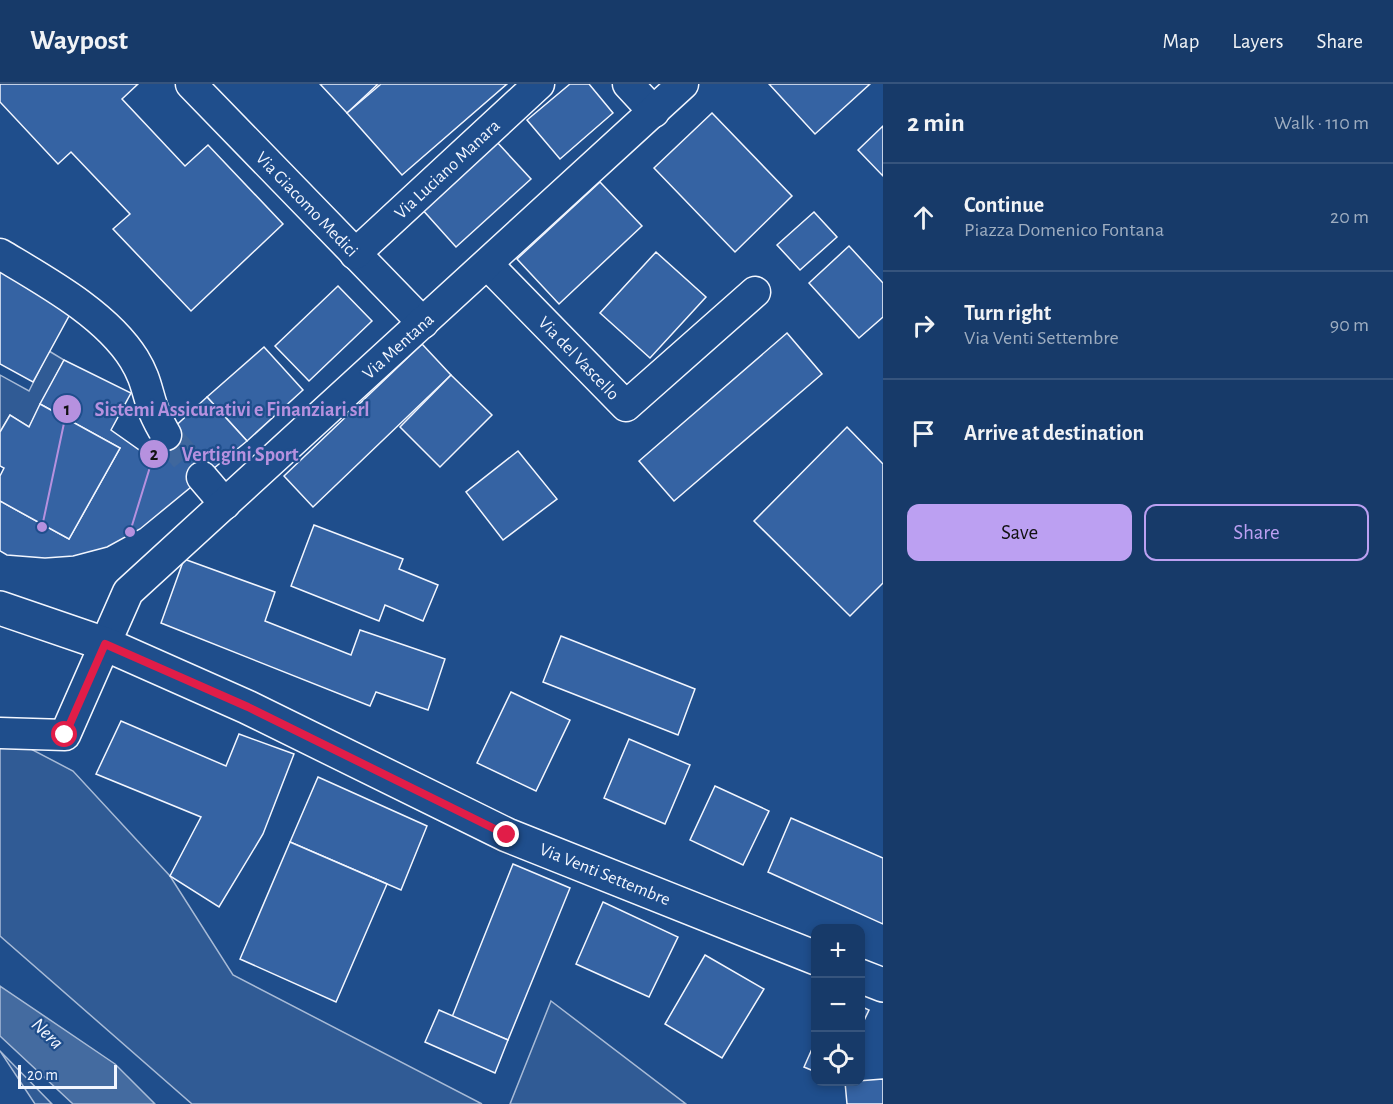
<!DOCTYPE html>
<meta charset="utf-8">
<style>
:root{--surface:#173a69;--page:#20416f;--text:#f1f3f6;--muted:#9eadc0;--line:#36547d;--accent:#bca0f2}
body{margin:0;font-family:"Alegreya Sans",sans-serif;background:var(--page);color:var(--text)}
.controls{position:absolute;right:18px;bottom:18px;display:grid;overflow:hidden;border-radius:12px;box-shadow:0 3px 9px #0003}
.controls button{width:54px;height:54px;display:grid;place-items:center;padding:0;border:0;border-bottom:2px solid var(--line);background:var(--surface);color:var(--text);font:30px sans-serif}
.scale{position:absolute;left:18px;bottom:15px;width:99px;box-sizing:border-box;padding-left:6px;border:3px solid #f2f6ff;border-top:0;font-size:16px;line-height:21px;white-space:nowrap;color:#f2f6ff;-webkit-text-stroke:4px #1f4e8c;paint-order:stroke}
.stop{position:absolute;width:18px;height:18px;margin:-14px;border:4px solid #e11d48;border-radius:50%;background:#fff}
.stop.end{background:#e11d48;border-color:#fff;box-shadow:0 2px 6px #0008}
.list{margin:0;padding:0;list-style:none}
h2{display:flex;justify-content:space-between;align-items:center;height:78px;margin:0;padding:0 24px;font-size:26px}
h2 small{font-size:20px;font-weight:400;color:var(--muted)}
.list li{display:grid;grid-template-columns:39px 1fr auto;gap:18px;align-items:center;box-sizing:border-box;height:108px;padding:0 24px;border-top:2px solid var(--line)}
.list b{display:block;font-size:22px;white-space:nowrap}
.list p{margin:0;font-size:20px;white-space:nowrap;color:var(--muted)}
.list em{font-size:20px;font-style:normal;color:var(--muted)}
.actions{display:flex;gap:12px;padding:18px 24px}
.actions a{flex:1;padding:14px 0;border:2px solid var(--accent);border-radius:12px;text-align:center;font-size:21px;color:var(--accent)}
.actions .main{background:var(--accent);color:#111}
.icon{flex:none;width:33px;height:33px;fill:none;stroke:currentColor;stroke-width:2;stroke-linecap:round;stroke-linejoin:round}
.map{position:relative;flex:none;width:883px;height:1020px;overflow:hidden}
header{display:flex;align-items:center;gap:36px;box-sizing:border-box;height:84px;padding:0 30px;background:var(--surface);border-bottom:2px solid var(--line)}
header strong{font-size:28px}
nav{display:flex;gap:33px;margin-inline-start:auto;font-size:21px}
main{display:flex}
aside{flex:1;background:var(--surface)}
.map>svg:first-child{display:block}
</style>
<header>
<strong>Waypost</strong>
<nav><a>Map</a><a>Layers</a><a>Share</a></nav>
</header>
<main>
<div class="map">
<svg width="883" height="1020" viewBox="0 0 883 1020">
<rect width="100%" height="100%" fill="#1f4e8c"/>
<g fill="#305b95" stroke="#a8bbd7" stroke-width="1.5">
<path d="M 49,267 L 64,276 L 29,343 L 10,331 L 0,348 L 0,291 L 29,307 Z"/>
<path d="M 0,649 L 73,687 L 170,792 L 233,891 L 482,1020 L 192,1020 L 0,852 Z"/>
<path d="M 551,917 L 686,1020 L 510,1020 Z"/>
<path d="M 0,967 L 52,1020 L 35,1020 Z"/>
</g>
<path fill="#446ba0" stroke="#a8bbd7" stroke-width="1.5" d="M 0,902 L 115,980 L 155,1020 L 73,1020 L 0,952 Z"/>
<g fill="#3563a3" stroke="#f2f6ff" stroke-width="1.5">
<path d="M 0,0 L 138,0 L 122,15 L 185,82 L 208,61 L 283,140 L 191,227 L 113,145 L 130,130 L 71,68 L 58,80 L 0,18 Z"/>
<path d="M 320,0 L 378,0 L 347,29 Z"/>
<path d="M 381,0 L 507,0 L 402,91 L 347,29 Z"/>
<path d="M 570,0 L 589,0 L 613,29 L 560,75 L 527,36 Z"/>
<path d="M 769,0 L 870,0 L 815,50 Z"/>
<path d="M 712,29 L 792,112 L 735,168 L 654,84 Z"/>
<path d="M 883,42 L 883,92 L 858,66 Z"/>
<path d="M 496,57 L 531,95 L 456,163 L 421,124 Z"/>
<path d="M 600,98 L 642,142 L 559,220 L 517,175 Z"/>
<path d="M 814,128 L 837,153 L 800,186 L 777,161 Z"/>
<path d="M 849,162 L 883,199 L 883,233 L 859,254 L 809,199 Z"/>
<path d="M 656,168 L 706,213 L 650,274 L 600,229 Z"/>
<path d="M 0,180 L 75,221 L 33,298 L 0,280 Z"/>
<path d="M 338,202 L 372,237 L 309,297 L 275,262 Z"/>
<path d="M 787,249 L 822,290 L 674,417 L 639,377 Z"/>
<path d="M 422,260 L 451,291 L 313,423 L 284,392 Z"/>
<path d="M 264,263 L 303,306 L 247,357 L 207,313 Z"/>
<path d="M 64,276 L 131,309 L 111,346 L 145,370 L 207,313 L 247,357 L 140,445 L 107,463 L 73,472 L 45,474 L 7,471 L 0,467 L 0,417 L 69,455 L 120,364 L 40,320 Z"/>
<path d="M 451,291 L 492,331 L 440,383 L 400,343 Z"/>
<path d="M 40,320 L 120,364 L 69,455 L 0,417 L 0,392 L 4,384 L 0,382 L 0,348 L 10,331 L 29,343 Z"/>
<path d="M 847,343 L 883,380 L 883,499 L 850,532 L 754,437 Z"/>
<path d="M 518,367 L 557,415 L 503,456 L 466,408 Z"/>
<path d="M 314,441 L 403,475 L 399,485 L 438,501 L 423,537 L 385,521 L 379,537 L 291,502 Z"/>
<path d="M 184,475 L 275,508 L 265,537 L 351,571 L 360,546 L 445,575 L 428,626 L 376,608 L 370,622 L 161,539 Z"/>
<path d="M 561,552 L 695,605 L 678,651 L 543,598 Z"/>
<path d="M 511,608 L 570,636 L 536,707 L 477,679 Z"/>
<path d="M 121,637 L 226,682 L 239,650 L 294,670 L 263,750 L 219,823 L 170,792 L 201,733 L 96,690 Z"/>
<path d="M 629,655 L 690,681 L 665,740 L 604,714 Z"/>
<path d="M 318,693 L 427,742 L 401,806 L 290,758 Z"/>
<path d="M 715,702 L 769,727 L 743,781 L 690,756 Z"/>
<path d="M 791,734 L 883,774 L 883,840 L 768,788 Z"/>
<path d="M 290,758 L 387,800 L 336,918 L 240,875 Z"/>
<path d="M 513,780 L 570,804 L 508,956 L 452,933 Z"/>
<path d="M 603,818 L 678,853 L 649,913 L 576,880 Z"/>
<path d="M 705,871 L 764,905 L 722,974 L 665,940 Z"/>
<path d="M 860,922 L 869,926 L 860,945 Z"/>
<path d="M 439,926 L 508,956 L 495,989 L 425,958 Z"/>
<path d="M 816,956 L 816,988 L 804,983 Z"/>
<path d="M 883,995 L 883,1020 L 847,1020 L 845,998 Z"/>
</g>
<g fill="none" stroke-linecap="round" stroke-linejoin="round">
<path stroke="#3f679d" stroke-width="30" stroke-dasharray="30 15" stroke-linecap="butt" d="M 166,351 L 202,393"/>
<g stroke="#f2f6ff" stroke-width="33">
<g id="minor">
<path d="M 191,0 L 423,239"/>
<path d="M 628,0 L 654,28"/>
<path d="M 0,170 C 45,197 106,230 134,275 C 145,293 146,303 152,322 C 155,332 161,342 166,351"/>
<path d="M 355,170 L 539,0"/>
<path d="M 487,180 L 626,322 L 755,208"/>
<path d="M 202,393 L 225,420"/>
<path d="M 0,649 L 65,651 L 128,508 L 683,0"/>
</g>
</g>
<g stroke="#f2f6ff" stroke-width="36">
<g id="tertiary">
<path d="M 0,524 L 105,560 L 247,623 L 507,751 L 816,874"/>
<path d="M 860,892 L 883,901"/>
</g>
</g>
<use href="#minor" stroke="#1f4e8c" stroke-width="30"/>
<use href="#tertiary" stroke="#1f4e8c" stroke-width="33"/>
</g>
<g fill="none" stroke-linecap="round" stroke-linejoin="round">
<path stroke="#e11d48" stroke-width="8" d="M 65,651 L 105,560 L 248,623 L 507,751"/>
</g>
<g text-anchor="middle" stroke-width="4.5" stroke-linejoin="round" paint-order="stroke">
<g font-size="18" fill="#f2f6ff" stroke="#1f4e8c">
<text transform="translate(447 85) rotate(-43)" y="6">Via Luciano Manara</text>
<text transform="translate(307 120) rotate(46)" y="6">Via Giacomo Medici</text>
<text transform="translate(398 262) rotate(-42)" y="6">Via Mentana</text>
<text transform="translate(579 274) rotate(46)" y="6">Via del Vascello</text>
<text transform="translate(605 790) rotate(22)" y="6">Via Venti Settembre</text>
</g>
<g font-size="20" font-style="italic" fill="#f2f6ff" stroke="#1f4e8c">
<text transform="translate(48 949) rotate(44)" y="7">Nera</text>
</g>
</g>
<path fill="none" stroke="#b691df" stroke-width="2" d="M42 443L67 325M130 448L154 370"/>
<g fill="#b691df" stroke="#1f4e8c" stroke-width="2">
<circle cx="42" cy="443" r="6"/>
<circle cx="130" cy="448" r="6"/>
<circle cx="67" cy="325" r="15"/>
<circle cx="154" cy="370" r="15"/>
</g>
<g font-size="18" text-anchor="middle" font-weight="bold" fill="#111">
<text x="67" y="331">1</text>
<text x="154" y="376">2</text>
</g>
<g font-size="20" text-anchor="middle" font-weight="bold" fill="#b691df" stroke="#1f4e8c" stroke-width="4.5" stroke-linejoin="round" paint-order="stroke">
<text x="232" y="332">Sistemi Assicurativi e Finanziari srl</text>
<text x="240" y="377">Vertigini Sport</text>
</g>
</svg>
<div class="controls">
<button>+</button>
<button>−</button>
<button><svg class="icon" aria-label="locate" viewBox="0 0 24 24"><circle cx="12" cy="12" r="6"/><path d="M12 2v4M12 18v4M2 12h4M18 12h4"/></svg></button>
</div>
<div class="scale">20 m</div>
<div class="stop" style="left:65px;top:651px"></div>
<div class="stop end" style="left:507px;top:751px"></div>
</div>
<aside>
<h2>2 min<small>Walk · 110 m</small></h2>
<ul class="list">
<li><svg class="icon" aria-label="ahead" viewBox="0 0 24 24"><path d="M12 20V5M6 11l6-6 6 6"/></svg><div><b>Continue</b><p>Piazza Domenico Fontana</p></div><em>20 m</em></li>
<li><svg class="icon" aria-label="right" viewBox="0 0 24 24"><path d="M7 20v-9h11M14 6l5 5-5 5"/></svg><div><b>Turn right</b><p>Via Venti Settembre</p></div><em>90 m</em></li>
<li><svg class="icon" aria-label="arrive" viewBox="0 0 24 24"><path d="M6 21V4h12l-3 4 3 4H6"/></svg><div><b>Arrive at destination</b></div></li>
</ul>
<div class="actions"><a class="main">Save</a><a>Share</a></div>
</aside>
</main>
